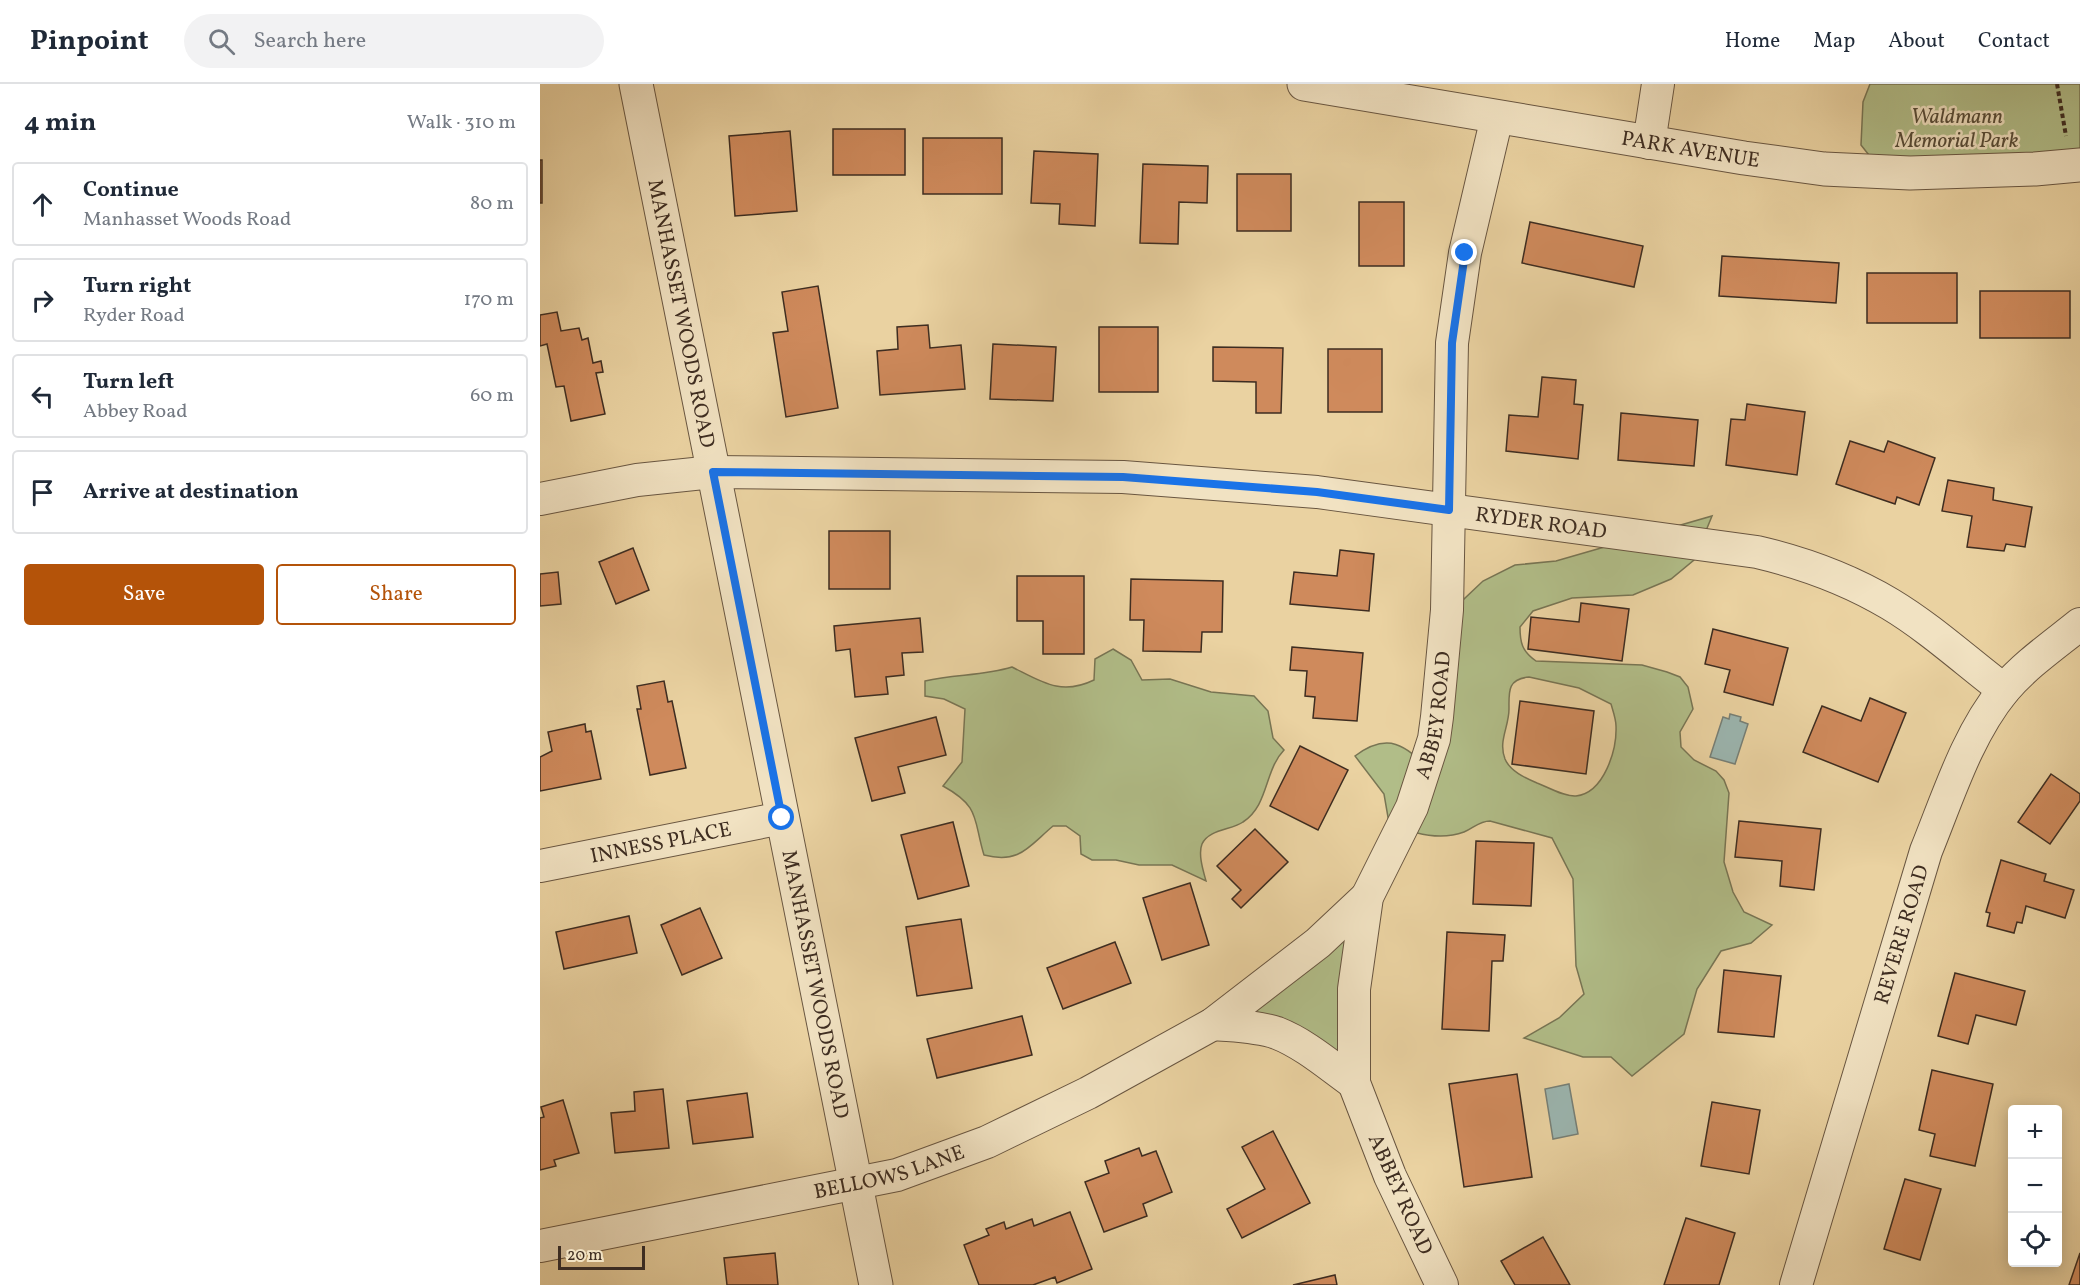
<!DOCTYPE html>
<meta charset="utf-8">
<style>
:root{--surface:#fff;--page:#f2f2f3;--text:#1f2937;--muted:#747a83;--line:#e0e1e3;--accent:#b45309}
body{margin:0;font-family:Vollkorn,serif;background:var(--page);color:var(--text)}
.controls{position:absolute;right:18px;bottom:18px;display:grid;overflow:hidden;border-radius:6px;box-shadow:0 3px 15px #0003}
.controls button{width:54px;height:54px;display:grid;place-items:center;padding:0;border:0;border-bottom:2px solid var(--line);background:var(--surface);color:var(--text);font:30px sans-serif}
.scale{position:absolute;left:18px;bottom:15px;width:87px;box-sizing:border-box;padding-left:6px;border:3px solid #3e2d21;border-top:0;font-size:16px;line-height:21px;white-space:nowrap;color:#3e2d21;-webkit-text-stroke:4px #f1e2c2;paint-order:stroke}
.stop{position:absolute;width:18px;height:18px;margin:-14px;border:4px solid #1a73e8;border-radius:50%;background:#fff}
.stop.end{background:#1a73e8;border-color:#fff;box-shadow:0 2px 6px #0008}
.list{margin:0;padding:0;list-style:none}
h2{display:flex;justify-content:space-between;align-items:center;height:78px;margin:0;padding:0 24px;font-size:26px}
h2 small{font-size:20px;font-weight:400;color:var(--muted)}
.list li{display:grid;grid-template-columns:39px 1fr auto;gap:18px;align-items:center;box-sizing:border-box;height:84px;margin:0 12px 12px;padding:0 12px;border:2px solid var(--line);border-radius:6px}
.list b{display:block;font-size:22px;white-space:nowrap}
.list p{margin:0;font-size:20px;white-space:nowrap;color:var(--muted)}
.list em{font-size:20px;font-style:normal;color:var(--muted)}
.actions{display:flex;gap:12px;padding:18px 24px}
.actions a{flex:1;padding:14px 0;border:2px solid var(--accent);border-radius:6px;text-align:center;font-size:21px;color:var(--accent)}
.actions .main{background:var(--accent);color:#fff}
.icon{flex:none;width:33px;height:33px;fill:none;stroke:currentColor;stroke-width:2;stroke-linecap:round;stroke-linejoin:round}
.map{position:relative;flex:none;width:1540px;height:1201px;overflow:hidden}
header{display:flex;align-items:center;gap:36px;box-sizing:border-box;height:84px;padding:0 30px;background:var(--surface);border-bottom:2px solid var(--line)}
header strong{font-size:28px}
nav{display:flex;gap:33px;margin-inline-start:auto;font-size:21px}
.search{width:420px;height:54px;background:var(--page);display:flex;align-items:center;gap:15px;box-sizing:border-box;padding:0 21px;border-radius:33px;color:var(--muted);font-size:22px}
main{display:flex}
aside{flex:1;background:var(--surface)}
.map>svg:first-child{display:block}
</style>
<header>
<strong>Pinpoint</strong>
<div class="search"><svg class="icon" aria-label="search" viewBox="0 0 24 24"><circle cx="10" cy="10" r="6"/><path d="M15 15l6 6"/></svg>Search here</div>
<nav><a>Home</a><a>Map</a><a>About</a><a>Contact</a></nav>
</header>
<main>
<aside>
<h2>4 min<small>Walk · 310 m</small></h2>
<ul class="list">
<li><svg class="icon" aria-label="ahead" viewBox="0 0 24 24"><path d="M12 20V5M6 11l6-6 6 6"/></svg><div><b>Continue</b><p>Manhasset Woods Road</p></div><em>80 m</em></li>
<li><svg class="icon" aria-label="right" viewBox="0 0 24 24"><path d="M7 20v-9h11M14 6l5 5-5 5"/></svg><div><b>Turn right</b><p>Ryder Road</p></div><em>170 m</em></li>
<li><svg class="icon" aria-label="left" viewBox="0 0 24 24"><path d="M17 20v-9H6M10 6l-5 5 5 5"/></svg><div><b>Turn left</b><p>Abbey Road</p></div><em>60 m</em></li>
<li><svg class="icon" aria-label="arrive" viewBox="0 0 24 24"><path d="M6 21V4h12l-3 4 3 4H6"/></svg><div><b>Arrive at destination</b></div></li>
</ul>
<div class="actions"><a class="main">Save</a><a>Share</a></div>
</aside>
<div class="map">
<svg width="1540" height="1201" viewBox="0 0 1540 1201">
<rect width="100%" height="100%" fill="#ead2a1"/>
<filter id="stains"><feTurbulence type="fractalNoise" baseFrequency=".00333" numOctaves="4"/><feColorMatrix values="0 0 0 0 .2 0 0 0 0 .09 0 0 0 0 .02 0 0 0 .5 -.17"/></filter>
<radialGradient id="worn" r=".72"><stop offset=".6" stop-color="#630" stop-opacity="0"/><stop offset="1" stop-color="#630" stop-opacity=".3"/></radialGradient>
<g fill="#b1bd88" stroke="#787554" stroke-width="1.5" fill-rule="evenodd">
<path d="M 1330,0 L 1540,0 L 1540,81 L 1336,80 L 1321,61 L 1323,18 Z"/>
<path d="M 1172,432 L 1154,476 L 1131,495 L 1093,511 L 1032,514 L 993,527 L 980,543 C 980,559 982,567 996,577 L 1102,581 L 1127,588 L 1140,593 L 1148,603 L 1153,625 L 1140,648 L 1141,663 L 1154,676 L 1176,687 L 1184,696 L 1189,709 L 1184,778 L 1193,808 L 1204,828 L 1232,841 L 1211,859 L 1181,867 L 1157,905 L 1144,950 L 1092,992 L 1071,973 L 1043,973 L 984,954 L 1019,934 L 1044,910 L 1036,882 L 1033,795 L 1012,754 L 950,737 C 939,737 934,744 924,748 C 900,757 871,749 849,739 L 844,710 L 815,672 C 850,646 866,663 893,688 L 915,538 L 923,516 L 943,497 L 975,481 L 1016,477 ZM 989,593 L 1039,604 L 1071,620 C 1073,627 1076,635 1076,642 C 1077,666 1064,709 1036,712 C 1024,713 1008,703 997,699 C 985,694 970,687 965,675 C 958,657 969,643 969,625 C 969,608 967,595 989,593 Z"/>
<path d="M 573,565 L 591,576 L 602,596 L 630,595 L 671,608 L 714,612 L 728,627 L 733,654 L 744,666 C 724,687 729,721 703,738 C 692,746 669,745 662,760 C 658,770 663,786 666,797 L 632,781 L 599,781 L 576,776 L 552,776 L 541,770 L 540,752 L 526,742 L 513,742 C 488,763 480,780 444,771 C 433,735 441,723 403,702 L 422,678 L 425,625 L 404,615 L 385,612 L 385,597 C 415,590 443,592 472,583 C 502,598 521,612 554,596 L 555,575 Z"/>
<path d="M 827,813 L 814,999 L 756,958 L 673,940 Z"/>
</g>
<g fill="#9bb5af" stroke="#767f76" stroke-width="1.5">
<path d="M 1190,630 L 1201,633 L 1200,637 L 1208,640 L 1195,680 L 1170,673 L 1183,633 L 1189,635 Z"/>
<path d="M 1029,1000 L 1038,1050 L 1013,1055 L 1005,1005 Z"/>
</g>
<g fill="#cf8a5c" stroke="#3e2d21" stroke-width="1.5">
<rect x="293" y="45" width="72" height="46"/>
<path d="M 250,47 L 257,127 L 195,132 L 189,52 Z"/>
<rect x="383" y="54" width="79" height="56"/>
<path d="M 494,67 L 558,70 L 555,142 L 519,140 L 520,120 L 491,119 Z"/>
<rect x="0" y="76" width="2" height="43"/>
<path d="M 603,80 L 668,82 L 667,119 L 639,118 L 638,160 L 600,159 Z"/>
<rect x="697" y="90" width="54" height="57"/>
<rect x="819" y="118" width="45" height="64"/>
<path d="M 990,138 L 1103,162 L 1094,203 L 982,179 Z"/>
<path d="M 1182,172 L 1299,179 L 1296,219 L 1179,212 Z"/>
<rect x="1327" y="189" width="90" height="50"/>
<path d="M 278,202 L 298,324 L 246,333 L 233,249 L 248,247 L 242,208 Z"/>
<rect x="1440" y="207" width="90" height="47"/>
<path d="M 17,228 L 21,247 L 39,244 L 42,256 L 48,254 L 53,279 L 61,277 L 63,288 L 56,289 L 65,330 L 31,337 L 24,302 L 16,303 L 7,260 L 0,262 L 0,231 Z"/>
<path d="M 388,241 L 390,264 L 421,261 L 425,305 L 340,311 L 337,267 L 358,265 L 357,243 Z"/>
<rect x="559" y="243" width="59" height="65"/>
<path d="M 453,260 L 516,263 L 513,317 L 450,315 Z"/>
<path d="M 673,263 L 743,264 L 741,329 L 716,329 L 716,298 L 673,297 Z"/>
<rect x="788" y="265" width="54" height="63"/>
<path d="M 1002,293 L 1036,296 L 1034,320 L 1043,321 L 1038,375 L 966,367 L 969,331 L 998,333 Z"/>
<path d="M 1207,320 L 1265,328 L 1257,391 L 1186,381 L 1191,335 L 1205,336 Z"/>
<path d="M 1081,329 L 1158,336 L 1154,382 L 1078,376 Z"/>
<path d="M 1310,357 L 1344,368 L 1348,357 L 1395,374 L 1379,421 L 1357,413 L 1355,420 L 1296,400 Z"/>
<path d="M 1408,396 L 1454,404 L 1453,416 L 1492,423 L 1485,463 L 1466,460 L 1464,467 L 1427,463 L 1432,432 L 1402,427 Z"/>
<rect x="289" y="447" width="61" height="58"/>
<path d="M 93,464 L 109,506 L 76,520 L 59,478 Z"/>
<path d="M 800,466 L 834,470 L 829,527 L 750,520 L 754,488 L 797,492 Z"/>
<path d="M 18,488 L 21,520 L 0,522 L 0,490 Z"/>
<path d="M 477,492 L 544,492 L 544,570 L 503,570 L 503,537 L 477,537 Z"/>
<path d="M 591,495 L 683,497 L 682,548 L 662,548 L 661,568 L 603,567 L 604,536 L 590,536 Z"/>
<path d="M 1041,519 L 1089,525 L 1082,577 L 988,565 L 991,533 L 1039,538 Z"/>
<path d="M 380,534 L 383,568 L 362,569 L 364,591 L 346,593 L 348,610 L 315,613 L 310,565 L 296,567 L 294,542 Z"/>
<path d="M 1173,545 L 1248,564 L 1233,621 L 1184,608 L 1190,586 L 1165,580 Z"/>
<path d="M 752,563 L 823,569 L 817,637 L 773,634 L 775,613 L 765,612 L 767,587 L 750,586 Z"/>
<path d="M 124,597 L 128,618 L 132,617 L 146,684 L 110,691 L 97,625 L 101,625 L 97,602 Z"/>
<path d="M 1330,614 L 1366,629 L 1338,698 L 1263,668 L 1282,622 L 1321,637 Z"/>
<path d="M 980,617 L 1054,627 L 1046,690 L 972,680 Z"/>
<path d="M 396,633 L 406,671 L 358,683 L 365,709 L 332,717 L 315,654 Z"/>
<path d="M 45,640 L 46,648 L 51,647 L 61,695 L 0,707 L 0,673 L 12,667 L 8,648 Z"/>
<path d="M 760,662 L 808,686 L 778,746 L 730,722 Z"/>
<path d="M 1511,690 L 1540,710 L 1540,717 L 1510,760 L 1478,738 Z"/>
<path d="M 1199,737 L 1281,745 L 1274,806 L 1240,802 L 1242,777 L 1195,773 Z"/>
<path d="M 413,738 L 429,802 L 378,815 L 361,751 Z"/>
<path d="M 715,745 L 748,778 L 701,824 L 692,815 L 701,806 L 677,782 Z"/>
<path d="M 936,757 L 994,759 L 991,822 L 933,820 Z"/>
<path d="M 1461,776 L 1506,790 L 1504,797 L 1534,806 L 1525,834 L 1486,822 L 1482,839 L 1477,838 L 1474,849 L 1447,842 L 1450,829 L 1446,828 Z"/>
<path d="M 650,799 L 669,861 L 622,876 L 603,814 Z"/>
<path d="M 160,824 L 182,874 L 142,891 L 121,841 Z"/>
<path d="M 89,832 L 97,869 L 24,885 L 16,848 Z"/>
<path d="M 421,835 L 432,904 L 377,912 L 366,843 Z"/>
<path d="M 907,848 L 965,851 L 963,877 L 952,877 L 949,947 L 902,945 Z"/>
<path d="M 575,858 L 591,899 L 523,925 L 507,884 Z"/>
<path d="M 1184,886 L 1241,892 L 1234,953 L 1178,948 Z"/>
<path d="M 1415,889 L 1485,907 L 1476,941 L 1436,931 L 1428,960 L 1398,952 Z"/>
<path d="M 482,932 L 492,971 L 397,994 L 387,955 Z"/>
<path d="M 1392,986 L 1453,1000 L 1435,1082 L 1390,1072 L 1395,1050 L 1379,1046 Z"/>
<path d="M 977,990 L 992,1093 L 924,1103 L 909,1000 Z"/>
<path d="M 123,1005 L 129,1064 L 75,1069 L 71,1029 L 95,1027 L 94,1008 Z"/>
<path d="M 207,1009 L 213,1053 L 153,1060 L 147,1017 Z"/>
<path d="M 23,1016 L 39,1069 L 14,1076 L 16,1082 L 0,1086 L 0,1034 L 4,1033 L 1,1023 Z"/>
<path d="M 1172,1018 L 1220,1026 L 1209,1090 L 1161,1082 Z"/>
<path d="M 733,1047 L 770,1119 L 702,1154 L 687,1125 L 725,1105 L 702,1063 Z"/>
<path d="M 599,1064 L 602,1072 L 616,1067 L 632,1108 L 603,1120 L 607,1132 L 564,1148 L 545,1098 L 569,1089 L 565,1077 Z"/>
<path d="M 1365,1095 L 1401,1105 L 1380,1176 L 1344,1165 Z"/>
<path d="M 530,1128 L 552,1185 L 517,1199 L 515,1193 L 493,1201 L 439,1201 L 424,1161 L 449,1151 L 446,1145 L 464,1138 L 466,1145 L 492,1135 L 494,1142 Z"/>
<path d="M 1146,1134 L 1195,1149 L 1179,1201 L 1124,1201 Z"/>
<path d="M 1003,1153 L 1030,1201 L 975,1201 L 961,1177 Z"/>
<path d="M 235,1169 L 238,1201 L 187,1201 L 184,1174 Z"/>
<path d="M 1540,1169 L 1540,1201 L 1529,1201 Z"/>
<path d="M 795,1191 L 797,1201 L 753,1201 Z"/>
</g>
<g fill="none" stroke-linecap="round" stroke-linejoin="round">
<g stroke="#695641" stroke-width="34">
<g id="minor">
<path d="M 1109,59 L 1118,0"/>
<path id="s1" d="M 0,415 L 97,396 L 173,388 L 583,393 L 777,408 L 1217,468 C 1264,479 1308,495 1350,520 C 1390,544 1427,578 1464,606"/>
<path id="s2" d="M 0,782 L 242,734"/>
<path d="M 673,940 C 694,942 716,942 737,949 C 765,960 790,982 814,999"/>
<path id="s3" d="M 0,1162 L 357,1091 L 447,1058 L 548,1009 L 673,940 L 778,859 L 827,813"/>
<path id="s4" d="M 902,1201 L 850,1092 L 814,999 L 814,905 L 827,813 L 872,723 L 894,655 L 897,633 L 907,526 L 912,259 L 925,169 L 957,33"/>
<path id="s5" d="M 1256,1201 L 1386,767 C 1408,713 1427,651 1464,606 C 1485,581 1514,561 1540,540"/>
</g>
</g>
<g stroke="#695641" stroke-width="35">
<g id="tertiary">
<path id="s6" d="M 96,0 L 336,1201"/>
<path id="s7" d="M 764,0 L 1204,74 L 1284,85 L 1370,89 L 1495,85 L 1540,81"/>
</g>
</g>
<path stroke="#3e2d21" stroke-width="4" stroke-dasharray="4.5 3" stroke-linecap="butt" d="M 1517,0 L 1526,52"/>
<use href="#minor" stroke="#f1e2c2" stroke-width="32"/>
<use href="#tertiary" stroke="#f1e2c2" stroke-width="33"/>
</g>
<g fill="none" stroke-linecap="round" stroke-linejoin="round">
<path stroke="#1a73e8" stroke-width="8" d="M 242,734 L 173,388 L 583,393 L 777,408 L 909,426 L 912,259 L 925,169"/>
</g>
<g text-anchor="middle" stroke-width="5" stroke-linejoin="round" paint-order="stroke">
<g font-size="21" font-style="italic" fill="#554a36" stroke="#f1e2c2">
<text x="1417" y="39">Waldmann<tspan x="1417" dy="24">Memorial Park</tspan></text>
</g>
<g font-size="21" fill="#3e2d21" stroke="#f1e2c2">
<text dy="7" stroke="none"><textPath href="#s7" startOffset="392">PARK AVENUE</textPath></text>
<text dy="7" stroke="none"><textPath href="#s6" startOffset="234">MANHASSET WOODS ROAD</textPath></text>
<text dy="7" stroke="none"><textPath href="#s1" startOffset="1006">RYDER ROAD</textPath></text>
<text dy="7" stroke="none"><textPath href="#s4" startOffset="603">ABBEY ROAD</textPath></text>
<text dy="7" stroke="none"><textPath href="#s2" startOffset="123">INNESS PLACE</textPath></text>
<text dy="7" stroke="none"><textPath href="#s5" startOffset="366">REVERE ROAD</textPath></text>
<text dy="7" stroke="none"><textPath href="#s6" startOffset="918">MANHASSET WOODS ROAD</textPath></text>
<text dy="7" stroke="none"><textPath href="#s3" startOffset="357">BELLOWS LANE</textPath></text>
<text transform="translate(861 1110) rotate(66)" y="7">ABBEY ROAD</text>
</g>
</g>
<rect width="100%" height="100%" filter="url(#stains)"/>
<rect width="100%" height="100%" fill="url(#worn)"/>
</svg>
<div class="controls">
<button>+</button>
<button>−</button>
<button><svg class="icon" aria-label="locate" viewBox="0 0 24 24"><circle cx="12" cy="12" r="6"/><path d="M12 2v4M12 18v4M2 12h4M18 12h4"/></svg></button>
</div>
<div class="scale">20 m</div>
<div class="stop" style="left:242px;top:734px"></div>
<div class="stop end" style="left:925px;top:169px"></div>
</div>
</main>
